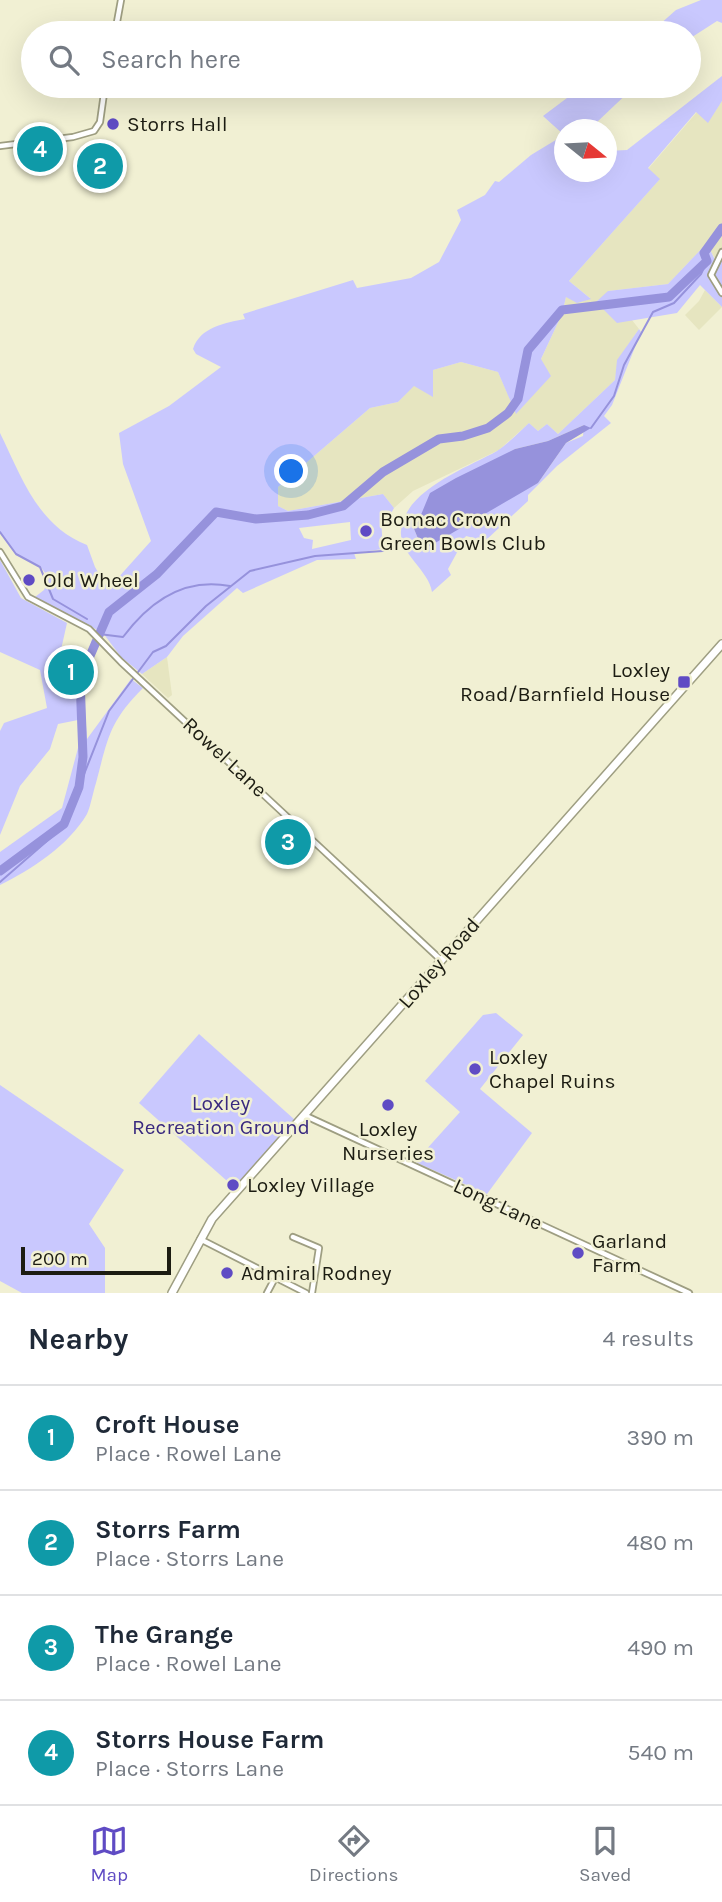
<!DOCTYPE html>
<meta charset="utf-8">
<style>
:root{--surface:#fff;--page:#f2f2f3;--text:#1f2937;--muted:#747a83;--line:#e0e1e3;--accent:#5f4bc4}
body{margin:0;font-family:Karla,sans-serif;background:var(--page);color:var(--text)}
.compass{position:absolute;left:554px;top:119px;width:63px;height:63px;border-radius:50%;background:var(--surface);box-shadow:0 7px 28px #0002;rotate:108deg}
.scale{position:absolute;left:21px;bottom:18px;width:150px;box-sizing:border-box;padding-left:7px;border:4px solid #1c1c12;border-top:0;font-size:19px;line-height:24px;white-space:nowrap;color:#1c1c12;-webkit-text-stroke:5px #f1f0d3;paint-order:stroke}
.you{position:absolute;left:292px;top:472px;width:24px;height:24px;margin:-18px;border:5px solid #fff;border-radius:50%;background:#1a73e8;box-shadow:0 0 0 10px #1a73e833}
.badge{display:grid;place-items:center;width:46px;height:46px;border-radius:50%;background:var(--accent);color:#fff;font-size:23px;font-weight:700}
.pin{position:absolute;translate:-50% -50%;border:4px solid #fff;box-shadow:0 2px 7px #0006}
.list{margin:0;padding:0;list-style:none}
h2{display:flex;justify-content:space-between;align-items:center;height:91px;margin:0;padding:0 28px;font-size:30px}
h2 small{font-size:23px;font-weight:400;color:var(--muted)}
.list li{display:grid;grid-template-columns:46px 1fr auto;gap:21px;align-items:center;box-sizing:border-box;height:105px;padding:0 28px;border-top:2px solid var(--line)}
.list b{display:block;font-size:26px;white-space:nowrap}
.list p{margin:0;font-size:23px;white-space:nowrap;color:var(--muted)}
.list em{font-size:23px;font-style:normal;color:var(--muted)}
.icon{flex:none;width:38px;height:38px;fill:none;stroke:currentColor;stroke-width:2;stroke-linecap:round;stroke-linejoin:round}
.map{position:relative;flex:none;width:722px;height:1293px;overflow:hidden}
.search{position:absolute;background:var(--surface);box-shadow:0 7px 28px #0002;left:21px;right:21px;top:21px;height:77px;display:flex;align-items:center;gap:18px;box-sizing:border-box;padding:0 24px;border-radius:38px;color:var(--muted);font-size:26px}
.sheet{height:511px;background:var(--surface)}
nav{display:flex;justify-content:space-around;align-items:center;box-sizing:border-box;height:98px;border-top:2px solid var(--line);background:var(--surface);font-size:19px;color:var(--muted)}
nav a{display:grid;justify-items:center;gap:4px}
nav .on{color:var(--accent)}
.map>svg:first-child{display:block}
</style>
<div class="map">
<svg width="722" height="1293" viewBox="0 0 722 1293">
<rect width="100%" height="100%" fill="#f1f0d3"/>
<g fill="#e6e5c0">
<path d="M 722,101 L 722,256 L 716,260 L 706,244 L 668,284 L 608,291 L 617,322 L 632,320 L 639,329 L 618,360 L 615,380 L 558,434 L 547,424 L 538,431 L 529,423 L 499,450 L 413,491 L 394,508 L 383,494 L 288,511 L 278,506 L 278,487 L 370,408 L 398,402 L 414,385 L 432,396 L 433,370 L 461,362 L 498,372 L 516,413 L 562,314 L 566,297 L 590,298 L 569,281 L 659,180 L 648,169 L 697,112 L 708,122 Z"/>
<path d="M 705,290 L 722,307 L 699,330 L 685,315 L 699,301 Z"/>
<path d="M 167,657 L 172,695 L 168,698 L 142,674 Z"/>
</g>
<g fill="#c9c8fe" fill-rule="evenodd">
<path d="M 701,0 L 722,0 L 722,23 L 717,21 L 689,39 L 689,33 L 650,33 L 676,10 Z"/>
<path d="M 722,76 L 722,101 L 708,123 L 696,112 L 648,168 L 660,179 L 569,281 L 591,299 L 577,303 L 566,297 L 562,314 L 541,359 L 551,376 L 516,414 L 498,372 L 461,362 L 433,370 L 433,397 L 414,386 L 398,402 L 370,408 L 278,487 L 278,506 L 288,511 L 383,494 L 394,508 L 387,521 L 381,519 L 383,549 L 354,553 L 356,559 L 317,560 L 243,593 L 237,588 L 183,636 L 167,657 L 142,674 L 121,657 L 103,633 L 35,597 L 44,590 L 49,578 L 40,566 L 16,555 L 0,533 L 0,433 C 22,478 38,526 87,545 L 95,567 L 108,589 L 151,541 L 123,464 L 119,433 L 169,406 L 221,367 L 196,354 L 193,349 C 200,327 225,323 245,319 L 243,314 L 353,280 L 357,288 L 411,278 L 439,262 L 461,220 L 457,210 L 485,195 L 495,181 L 499,182 L 531,155 L 564,135 L 543,116 L 583,86 L 635,86 L 596,123 L 594,129 L 564,130 L 564,172 L 606,172 L 607,151 L 627,150 ZM 350,522 L 351,540 L 312,549 L 313,540 L 304,538 L 299,528 Z"/>
<path d="M 707,243 L 715,260 L 722,256 L 722,307 L 700,285 L 677,313 L 617,323 L 596,302 L 608,291 L 668,284 Z"/>
<path d="M 639,329 L 641,332 L 612,405 L 604,416 L 611,423 L 557,466 L 528,495 L 528,501 L 485,541 L 466,536 L 448,569 L 451,575 L 432,592 C 429,570 399,554 401,531 C 404,490 467,468 497,451 C 508,444 519,432 529,423 L 538,431 L 547,424 L 558,434 L 615,380 L 617,360 ZM 584,425 L 583,436 L 566,443 L 538,483 L 419,541 L 412,524 L 515,449 L 548,441 Z"/>
<path d="M 0,560 L 21,598 L 67,623 L 56,672 L 60,693 L 74,695 L 92,640 L 99,645 L 83,681 L 87,739 L 131,679 L 143,688 C 109,722 108,738 96,783 C 93,792 91,805 87,814 C 68,846 32,869 0,885 L 0,852 L 62,808 L 78,748 L 78,720 L 58,724 L 50,749 L 20,786 L 0,835 L 0,731 L 4,723 L 47,708 L 40,670 L 0,652 Z"/>
<path d="M 496,1013 L 523,1035 L 480,1089 L 532,1133 L 487,1194 L 415,1162 L 460,1112 L 425,1081 L 483,1015 Z"/>
<path d="M 199,1034 L 295,1120 L 235,1188 L 139,1103 Z"/>
<path d="M 0,1085 L 124,1170 L 89,1224 L 105,1248 L 105,1293 L 22,1293 L 0,1281 Z"/>
</g>
<path fill="#9692dc" d="M 584,425 L 591,428 L 566,443 L 538,483 L 423,550 L 417,548 L 419,541 L 412,524 L 418,522 L 430,493 L 456,478 L 515,449 L 548,441 Z"/>
<g fill="none" stroke-linecap="round" stroke-linejoin="round">
<g stroke="#9692dc" stroke-width="2">
<path d="M 591,428 L 614,396 L 624,365 L 653,312 L 674,303 L 701,274 L 707,261"/>
<path d="M 0,532 L 16,554 L 40,567 L 53,599 L 87,619"/>
<path d="M 409,548 L 417,548"/>
<path d="M 99,634 L 123,637 C 149,602 184,577 230,586"/>
<path d="M 79,787 L 109,711 L 153,652 L 166,646 L 206,606 L 250,571 L 315,556 L 396,550"/>
<path d="M 0,882 L 55,834 L 56,829"/>
</g>
<path stroke="#9692dc" stroke-width="9" d="M 0,871 L 64,824 L 79,787 L 83,757 L 80,679 L 109,612 L 157,574 L 216,512 L 256,519 L 308,515 L 343,506 L 383,472 L 439,439 L 463,436 L 488,428 L 508,413 L 518,399 L 528,350 L 562,310 L 669,297 L 707,261 L 704,253 L 722,228"/>
<g stroke="#9e9e82" stroke-width="8">
<g id="street">
<path d="M 115,33 L 121,0"/>
<path d="M 0,146 L 73,137 L 94,131 L 100,122 L 105,86"/>
<path d="M 722,252 L 711,275 L 722,293"/>
<path d="M 0,552 L 28,597 L 89,629 L 121,662 L 441,960"/>
<path d="M 306,1116 L 689,1293"/>
<path d="M 293,1237 L 319,1248 L 312,1293"/>
<path d="M 200,1239 L 306,1293"/>
<path d="M 267,1293 L 275,1278"/>
</g>
</g>
<g stroke="#9e9e82" stroke-width="10">
<path id="secondary" d="M 172,1293 L 212,1219 L 722,644"/>
</g>
<use href="#street" stroke="#fff" stroke-width="4.5"/>
<use href="#secondary" stroke="#fff" stroke-width="7"/>
</g>
<g fill="#5f4bc4" stroke="#f1f0d3" stroke-width="2.5">
<circle cx="113" cy="124" r="7"/>
<circle cx="366" cy="531" r="7"/>
<circle cx="29" cy="580" r="7"/>
<rect x="677" y="675" width="14" height="14" rx="3.5"/>
<circle cx="475" cy="1069" r="7"/>
<circle cx="388" cy="1105" r="7"/>
<circle cx="233" cy="1185" r="7"/>
<circle cx="578" cy="1253" r="7"/>
<circle cx="227" cy="1273" r="7"/>
</g>
<g text-anchor="middle" stroke-width="5" stroke-linejoin="round" paint-order="stroke">
<g font-size="21" fill="#1c1c12" stroke="#f1f0d3" text-anchor="start">
<text x="127" y="131">Storrs Hall</text>
<text x="380" y="526">Bomac Crown<tspan x="380" dy="24">Green Bowls Club</tspan></text>
<text x="43" y="587">Old Wheel</text>
<text x="670" y="677" text-anchor="end">Loxley<tspan x="670" dy="24">Road/Barnfield House</tspan></text>
<text x="489" y="1064">Loxley<tspan x="489" dy="24">Chapel Ruins</tspan></text>
<text x="388" y="1136" text-anchor="middle">Loxley<tspan x="388" dy="24">Nurseries</tspan></text>
<text x="247" y="1192">Loxley Village</text>
<text x="592" y="1248">Garland<tspan x="592" dy="24">Farm</tspan></text>
<text x="241" y="1280">Admiral Rodney</text>
</g>
<g font-size="21" fill="#1c1c12" stroke="#f1f0d3">
<text transform="translate(225 757) rotate(43)" y="7">Rowel Lane</text>
<text transform="translate(439 963) rotate(-49)" y="7">Loxley Road</text>
<text transform="translate(498 1204) rotate(25)" y="7">Long Lane</text>
</g>
<g font-size="21" fill="#39297f" stroke="#f1f0d3">
<text x="221" y="1110">Loxley<tspan x="221" dy="24">Recreation Ground</tspan></text>
</g>
</g>
</svg>
<svg class="compass" viewBox="-18 -18 36 36"><path d="M0-13l5 13h-10z" fill="#e53935"/><path d="M0 13l5-13h-10z" fill="#747a83"/></svg>
<div class="scale">200 m</div>
<div class="you"></div>
<div class="pin badge" style="left:71px;top:672px;background:#0f9aa8">1</div>
<div class="pin badge" style="left:100px;top:166px;background:#0f9aa8">2</div>
<div class="pin badge" style="left:288px;top:842px;background:#0f9aa8">3</div>
<div class="pin badge" style="left:40px;top:149px;background:#0f9aa8">4</div>
<div class="search"><svg class="icon" aria-label="search" viewBox="0 0 24 24"><circle cx="10" cy="10" r="6"/><path d="M15 15l6 6"/></svg>Search here</div>
</div>
<section class="sheet">
<h2>Nearby<small>4 results</small></h2>
<ul class="list">
<li><span class="badge" style="background:#0f9aa8">1</span><div><b>Croft House</b><p>Place · Rowel Lane</p></div><em>390 m</em></li>
<li><span class="badge" style="background:#0f9aa8">2</span><div><b>Storrs Farm</b><p>Place · Storrs Lane</p></div><em>480 m</em></li>
<li><span class="badge" style="background:#0f9aa8">3</span><div><b>The Grange</b><p>Place · Rowel Lane</p></div><em>490 m</em></li>
<li><span class="badge" style="background:#0f9aa8">4</span><div><b>Storrs House Farm</b><p>Place · Storrs Lane</p></div><em>540 m</em></li>
</ul>
</section>
<nav>
<a class="on"><svg class="icon" aria-label="map" viewBox="0 0 24 24"><path d="M3 6l6-2 6 2 6-2v14l-6 2-6-2-6 2zM9 4v14M15 6v14"/></svg>Map</a>
<a><svg class="icon" aria-label="directions" viewBox="0 0 24 24"><path d="M12 3l9 9-9 9-9-9zM9 14v-3h6M13 9l2 2-2 2"/></svg>Directions</a>
<a><svg class="icon" aria-label="saved" viewBox="0 0 24 24"><path d="M7 4h10v16l-5-4-5 4z"/></svg>Saved</a>
</nav>
